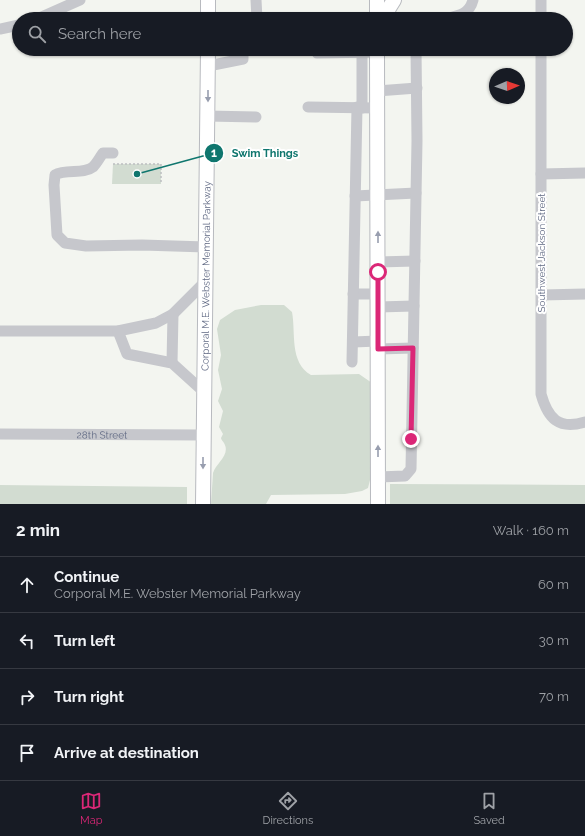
<!DOCTYPE html>
<meta charset="utf-8">
<style>
:root{--surface:#171b24;--page:#20242c;--text:#f1f3f6;--muted:#9ea1a6;--line:#363941;--accent:#db2777}
body{margin:0;font-family:Raleway,sans-serif;background:var(--page);color:var(--text)}
.compass{position:absolute;left:489px;top:68px;width:36px;height:36px;border-radius:50%;background:var(--surface);box-shadow:0 1px 3px #0004;rotate:88deg}
.stop{position:absolute;width:12px;height:12px;margin:-9px;border:3px solid #db2777;border-radius:50%;background:#fff}
.stop.end{background:#db2777;border-color:#fff;box-shadow:0 1px 4px #0008}
.list{margin:0;padding:0;list-style:none}
h2{display:flex;justify-content:space-between;align-items:center;height:52px;margin:0;padding:0 16px;font-size:17px}
h2 small{font-size:13px;font-weight:400;color:var(--muted)}
.list li{display:grid;grid-template-columns:26px 1fr auto;gap:12px;align-items:center;box-sizing:border-box;height:56px;padding:0 16px;border-top:1px solid var(--line)}
.list b{display:block;font-size:15px;white-space:nowrap}
.list p{margin:0;font-size:13px;white-space:nowrap;color:var(--muted)}
.list em{font-size:13px;font-style:normal;color:var(--muted)}
.icon{flex:none;width:22px;height:22px;fill:none;stroke:currentColor;stroke-width:2;stroke-linecap:round;stroke-linejoin:round}
.map{position:relative;flex:none;width:585px;height:504px;overflow:hidden}
.search{position:absolute;background:var(--surface);box-shadow:0 1px 3px #0004;left:12px;right:12px;top:12px;height:44px;display:flex;align-items:center;gap:10px;box-sizing:border-box;padding:0 14px;border-radius:22px;color:var(--muted);font-size:15px}
.sheet{height:276px;background:var(--surface)}
nav{display:flex;justify-content:space-around;align-items:center;box-sizing:border-box;height:56px;border-top:1px solid var(--line);background:var(--surface);font-size:11px;color:var(--muted)}
nav a{display:grid;justify-items:center;gap:2px}
nav .on{color:var(--accent)}
.map>svg:first-child{display:block}
</style>
<div class="map">
<svg width="585" height="504" viewBox="0 0 585 504">
<rect width="100%" height="100%" fill="#f3f5f0"/>
<g fill="#d2dcd1">
<path d="M 113,164 L 161,164 L 161,184 L 112,184 Z"/>
<path d="M 261,305 L 284,305 L 292,312 C 296,333 289,362 311,375 L 359,374 L 372,383 L 372,472 L 368,488 L 362,491 L 345,494 L 271,495 L 266,504 L 211,504 L 213,473 C 216,463 231,455 224,443 C 223,441 221,440 221,438 L 223,434 L 219,427 L 223,411 L 218,401 L 222,389 L 218,370 L 221,355 L 217,329 L 220,320 L 235,310 Z"/>
<path d="M 390,484 L 585,485 L 585,504 L 390,504 Z"/>
<path d="M 0,485 L 187,487 L 187,504 L 0,504 Z"/>
</g>
<g fill="none" stroke-linecap="round" stroke-linejoin="round">
<g stroke="#b8babf" stroke-width="16">
<g id="major">
<path d="M 377,0 L 377,19"/>
<path d="M 208,19 L 208,0"/>
<path d="M 386,19 L 389,8 L 394,0"/>
<path d="M 377,49 L 378,504"/>
<path id="s2" d="M 203,504 L 208,49"/>
</g>
</g>
<path stroke="#bdbec1" stroke-width="1.5" stroke-dasharray="2 2" stroke-linecap="butt" d="M 113,164 L 161,164 L 161,184"/>
<g stroke="#c6c7cc" stroke-width="11">
<path d="M 256,0 L 257,19"/>
<path d="M 541,0 L 541,19"/>
<path d="M 37,19 L 80,0"/>
<path d="M 444,19 C 458,16 469,15 473,0"/>
<path d="M 0,29 L 19,25"/>
<path d="M 541,49 L 541,394 C 548,419 559,430 585,422"/>
<path d="M 317,53 L 377,52"/>
<path d="M 208,66 L 243,59 L 243,49"/>
<path d="M 377,91 L 417,88"/>
<path d="M 308,107 L 377,108"/>
<path d="M 362,108 L 362,52"/>
<path d="M 207,116 L 256,117"/>
<path d="M 113,153 L 103,153 C 100,157 97,163 93,167 C 83,175 66,168 55,175 L 54,185 L 57,235 L 65,243 L 86,246 L 142,245 L 206,247"/>
<path d="M 541,174 L 585,173"/>
<path d="M 355,196 L 416,193"/>
<path d="M 378,262 L 415,261"/>
<path d="M 353,294 L 378,294"/>
<path d="M 542,295 L 585,294"/>
<path d="M 378,307 L 414,306"/>
<path d="M 0,331 L 118,331 L 156,323 L 173,314 L 205,282"/>
<path d="M 118,331 L 127,354 L 172,363 L 204,392"/>
<path d="M 353,342 L 378,341"/>
<path d="M 378,349 L 413,348"/>
<path d="M 352,362 L 357,107"/>
<path d="M 172,363 L 173,314"/>
<path id="s1" d="M 0,434 L 203,435"/>
<path d="M 378,477 L 405,476 L 411,469 L 417,141 L 416,49"/>
</g>
<use href="#major" stroke="#fff" stroke-width="14"/>
</g>
<defs><path id="oneway-solid" d="M-6-.8H1V-3.2L6.5 0L1 3.2V.8H-6Z"/></defs>
<g fill="#989eaf">
<use href="#oneway-solid" transform="translate(208 96) rotate(90)"/>
<use href="#oneway-solid" transform="translate(378 237) rotate(-90)"/>
<use href="#oneway-solid" transform="translate(378 451) rotate(-90)"/>
<use href="#oneway-solid" transform="translate(203 463) rotate(90)"/>
</g>
<g fill="none" stroke-linecap="round" stroke-linejoin="round">
<path stroke="#db2777" stroke-width="5" d="M 378,272 L 378,349 L 413,348 L 411,439"/>
</g>
<g text-anchor="middle" stroke-width="4" stroke-linejoin="round" paint-order="stroke">
<g font-size="10" fill="#616a84" stroke="#fff">
<text transform="translate(541 253) rotate(-90)" y="4">Southwest Jackson Street</text>
<text dy="4" stroke="none"><textPath href="#s2" startOffset="228">Corporal M.E. Webster Memorial Parkway</textPath></text>
<text dy="4" stroke="none"><textPath href="#s1" startOffset="102">28th Street</textPath></text>
</g>
</g>
<path fill="none" stroke="#0f766e" stroke-width="1.5" d="M137 174L214 153"/>
<g fill="#0f766e" stroke="#fff" stroke-width="1.5">
<circle cx="137" cy="174" r="4"/>
<circle cx="214" cy="153" r="10"/>
</g>
<g font-size="12" text-anchor="middle" font-weight="bold" fill="#fff">
<text x="214" y="157">1</text>
</g>
<g font-size="11" text-anchor="middle" font-weight="bold" fill="#0f766e" stroke="#fff" stroke-width="4" stroke-linejoin="round" paint-order="stroke">
<text x="265" y="157">Swim Things</text>
</g>
</svg>
<svg class="compass" viewBox="-18 -18 36 36"><path d="M0-13l5 13h-10z" fill="#e53935"/><path d="M0 13l5-13h-10z" fill="#9ea1a6"/></svg>
<div class="stop" style="left:378px;top:272px"></div>
<div class="stop end" style="left:411px;top:439px"></div>
<div class="search"><svg class="icon" aria-label="search" viewBox="0 0 24 24"><circle cx="10" cy="10" r="6"/><path d="M15 15l6 6"/></svg>Search here</div>
</div>
<section class="sheet">
<h2>2 min<small>Walk · 160 m</small></h2>
<ul class="list">
<li><svg class="icon" aria-label="ahead" viewBox="0 0 24 24"><path d="M12 20V5M6 11l6-6 6 6"/></svg><div><b>Continue</b><p>Corporal M.E. Webster Memorial Parkway</p></div><em>60 m</em></li>
<li><svg class="icon" aria-label="left" viewBox="0 0 24 24"><path d="M17 20v-9H6M10 6l-5 5 5 5"/></svg><div><b>Turn left</b></div><em>30 m</em></li>
<li><svg class="icon" aria-label="right" viewBox="0 0 24 24"><path d="M7 20v-9h11M14 6l5 5-5 5"/></svg><div><b>Turn right</b></div><em>70 m</em></li>
<li><svg class="icon" aria-label="arrive" viewBox="0 0 24 24"><path d="M6 21V4h12l-3 4 3 4H6"/></svg><div><b>Arrive at destination</b></div></li>
</ul>
</section>
<nav>
<a class="on"><svg class="icon" aria-label="map" viewBox="0 0 24 24"><path d="M3 6l6-2 6 2 6-2v14l-6 2-6-2-6 2zM9 4v14M15 6v14"/></svg>Map</a>
<a><svg class="icon" aria-label="directions" viewBox="0 0 24 24"><path d="M12 3l9 9-9 9-9-9zM9 14v-3h6M13 9l2 2-2 2"/></svg>Directions</a>
<a><svg class="icon" aria-label="saved" viewBox="0 0 24 24"><path d="M7 4h10v16l-5-4-5 4z"/></svg>Saved</a>
</nav>
